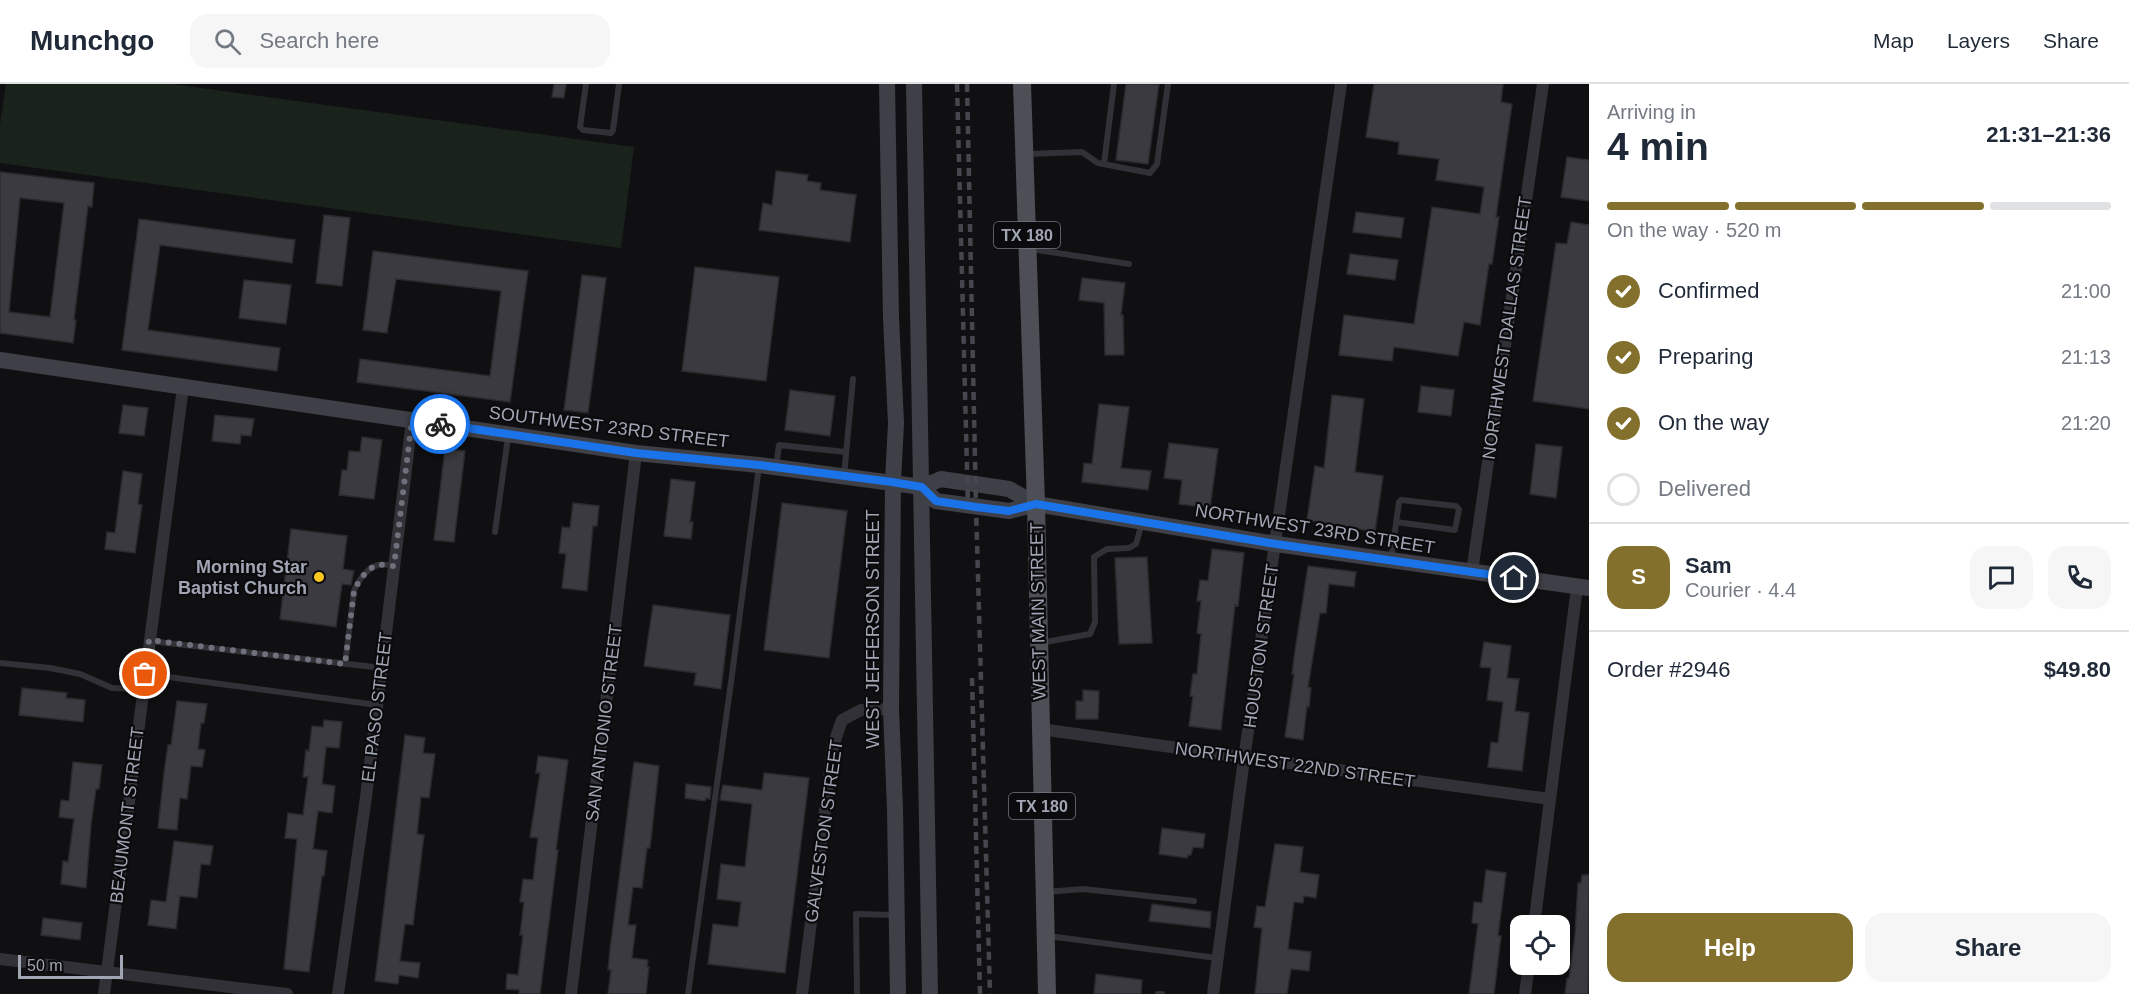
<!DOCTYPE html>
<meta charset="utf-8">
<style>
:root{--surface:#fff;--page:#f6f6f7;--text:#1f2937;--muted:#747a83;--line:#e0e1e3;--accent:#82702c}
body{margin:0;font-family:Arial,sans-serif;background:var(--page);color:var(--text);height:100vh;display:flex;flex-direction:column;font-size:22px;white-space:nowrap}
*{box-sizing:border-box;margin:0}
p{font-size:20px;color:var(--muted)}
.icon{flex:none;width:33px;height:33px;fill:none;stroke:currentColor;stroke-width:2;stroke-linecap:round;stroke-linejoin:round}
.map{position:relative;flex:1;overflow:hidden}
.sheet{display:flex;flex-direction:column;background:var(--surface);width:540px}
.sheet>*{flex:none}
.fabs{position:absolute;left:1510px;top:831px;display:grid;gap:12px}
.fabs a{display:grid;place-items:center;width:60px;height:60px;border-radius:12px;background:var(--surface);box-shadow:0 3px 9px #0003;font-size:30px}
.scale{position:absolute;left:18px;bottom:15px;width:105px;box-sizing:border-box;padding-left:6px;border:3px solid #a1a5b4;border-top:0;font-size:16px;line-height:21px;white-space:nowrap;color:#a1a5b4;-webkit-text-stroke:4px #0b0b0d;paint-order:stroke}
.pin{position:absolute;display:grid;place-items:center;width:51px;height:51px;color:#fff;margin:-26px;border:3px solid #fff;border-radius:50%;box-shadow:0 2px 6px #0007}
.courier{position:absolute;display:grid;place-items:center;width:60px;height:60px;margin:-30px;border:4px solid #1a73e8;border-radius:50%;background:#fff;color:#222;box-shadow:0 2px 8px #0007}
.head em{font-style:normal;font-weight:700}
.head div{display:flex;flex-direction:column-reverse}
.head{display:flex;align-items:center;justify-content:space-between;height:102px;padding:0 18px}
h1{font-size:39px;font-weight:700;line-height:45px}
.bar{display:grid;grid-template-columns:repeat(4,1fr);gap:9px 6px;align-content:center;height:72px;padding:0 18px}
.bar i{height:8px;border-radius:4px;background:var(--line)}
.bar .active{background:var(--accent)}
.bar p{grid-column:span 4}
.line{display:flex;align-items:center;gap:15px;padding:0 18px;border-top:2px solid var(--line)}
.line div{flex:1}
.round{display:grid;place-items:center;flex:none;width:63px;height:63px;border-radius:18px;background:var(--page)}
ol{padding:0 18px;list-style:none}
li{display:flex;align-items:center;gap:18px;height:66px}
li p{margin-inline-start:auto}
li .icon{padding:6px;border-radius:50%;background:var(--accent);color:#fff;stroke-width:4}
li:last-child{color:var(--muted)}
li i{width:33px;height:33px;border:3px solid var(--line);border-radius:50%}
.action{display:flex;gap:12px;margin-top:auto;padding:12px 18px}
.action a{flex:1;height:69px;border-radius:18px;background:var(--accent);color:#fff;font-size:24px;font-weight:700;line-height:69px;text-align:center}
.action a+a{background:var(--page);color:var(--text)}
header{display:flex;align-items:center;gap:36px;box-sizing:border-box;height:84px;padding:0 30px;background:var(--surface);border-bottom:2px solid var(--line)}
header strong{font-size:28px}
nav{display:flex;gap:33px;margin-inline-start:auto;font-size:21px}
.search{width:420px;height:54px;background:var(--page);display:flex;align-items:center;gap:15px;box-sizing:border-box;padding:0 21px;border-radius:18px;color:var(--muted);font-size:22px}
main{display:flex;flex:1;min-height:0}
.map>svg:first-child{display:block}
.grass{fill:#1a221c}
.building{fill:#3a3a40;stroke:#2b2a2e;stroke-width:1.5;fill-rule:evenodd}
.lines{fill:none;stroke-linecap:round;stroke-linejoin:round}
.lane{stroke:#313137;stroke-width:6}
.street{stroke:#313137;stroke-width:12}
.secondary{stroke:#3f4047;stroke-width:16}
.primary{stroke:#4d4e56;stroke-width:18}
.rail{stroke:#46474e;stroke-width:4.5;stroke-dasharray:8 6;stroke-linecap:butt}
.done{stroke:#6e717b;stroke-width:6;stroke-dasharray:0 10.8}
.route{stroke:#1a73e8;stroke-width:8}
.poi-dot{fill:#fcc71e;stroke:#0b0b0d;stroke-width:2}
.labels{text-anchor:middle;stroke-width:4.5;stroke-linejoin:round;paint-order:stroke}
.shield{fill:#0b0b0d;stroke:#747782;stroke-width:1.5}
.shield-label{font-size:16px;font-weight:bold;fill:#a1a5b4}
.street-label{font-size:18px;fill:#a1a5b4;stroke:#0b0b0d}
.poi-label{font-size:18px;font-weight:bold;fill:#a1a5b4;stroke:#0b0b0d;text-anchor:end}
</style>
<header>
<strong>Munchgo</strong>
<div class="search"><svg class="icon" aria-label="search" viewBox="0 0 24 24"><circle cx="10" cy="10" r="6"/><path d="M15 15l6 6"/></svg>Search here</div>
<nav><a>Map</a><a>Layers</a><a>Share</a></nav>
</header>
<main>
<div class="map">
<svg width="1589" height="910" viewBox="0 0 1589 910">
<rect width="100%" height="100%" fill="#101012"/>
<path class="grass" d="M6,0h166l462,63 -13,101 -621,-85v-38z"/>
<path class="building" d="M554,0h12l-2,14 -12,-1z
M1126,0h33l-11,80 -32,-4z
M1374,0h129l-2,18 11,2 -16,113h3l-7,47h-3l-9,61 -16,-3 -6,34 -64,-9 -2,14 -53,-6 5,-40 70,9 18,-117 48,7 4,-27 -48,-7 3,-21 -41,-5 1,-12 -33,-5z
M1567,73l22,3v41l-28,-4z
M776,87l32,4 -1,6 14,2 -1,7 36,5 -6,47 -91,-12 4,-27 9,2z
M0,88l94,11 -2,24 -4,-1 -14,114h2l-3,23 -73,-10zM20,114l44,5 -14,114 -41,-5z
M1356,128l48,6 -3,20 -48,-6z
M324,131l26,3 -8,68 -26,-3z
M139,135l156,21 -3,23 -132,-18 -12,85 132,18 -3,23 -155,-21z
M1571,138l18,3v184l-56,-8 23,-158 11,1z
M373,167l155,20 -18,131 -153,-20 3,-23 130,17 11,-85 -105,-12 -9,54 -24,-3z
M1350,170l48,6 -3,20 -48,-6z
M695,183l84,10 -13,104 -84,-10z
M582,191l24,3 -18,135 -24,-3z
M1082,194l43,5 -4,32h2l1,40h-19l-1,-52 -25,-3z
M244,196l47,5 -5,39 -47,-6z
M1421,302l33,4 -3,26 -33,-4z
M790,306l45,6 -5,40 -45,-6z
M1332,311l32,4 -9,73 28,4 -8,56 -68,-12 8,-54 9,2z
M1099,320l30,3 -8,61 30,3 -3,19 -66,-8 2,-19 8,1z
M123,321l25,3 -4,28 -25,-3z
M215,331l39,4 -3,17 -10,-1 -1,9 -28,-3z
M362,353l20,3 -8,59 -35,-4 3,-25h5l2,-19 11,1z
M1169,359l49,6 -8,59 -31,-4 3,-24 -18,-2z
M1536,360l26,3 -6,51 -26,-4z
M445,365l20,2 -11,91 -20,-2z
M123,387l19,3 -4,30 4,1 -7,48 -30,-4 2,-17 8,1z
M671,395l24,3 -5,40h3l-2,17 -27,-3z
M573,419l26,3 -2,20h-4l-6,65 -25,-3 4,-34 -7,-1 3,-26 8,1z
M782,419l65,8 -18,147 -65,-8z
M291,445l56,7 -4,33 11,2 -3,14 -9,-1 -6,43 -56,-8z
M1212,465l32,4 -6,53 -3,-1 -14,125 -32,-4 4,-30h-3l3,-22h4l4,-40 -4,-1 4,-32h-4l3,-21 8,1z
M1147,473l5,86 -33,1 -4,-86z
M1308,482l48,6 -2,15 -25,-3 -3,29h-6l-12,74 3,1 -2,19 -2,-1 -4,34 -18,-3 9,-63h-2l3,-23z
M653,521l77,10 -9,74 -27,-4 2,-12 -52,-7z
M1484,558l27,4 -4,32 12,1 -4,32 14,2 -7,58 -34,-4 3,-25 7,1 5,-41 -16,-2 4,-32 -11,-1z
M22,604l45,5 -1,5 19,2 -2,22 -64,-7z
M1083,606l16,1 -1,28h-22v-18h7z
M177,617l30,3 -3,19h-3l-3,26 7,1 -3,17 -11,-1 -4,33 -7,-1 -3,32 -19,-2 6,-55 4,-28h3z
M324,636l18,2 -3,26 -13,-1 -4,37 13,2 -3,27 -14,-2 -5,38 14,2 -3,25h-2l-13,96 -25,-3 13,-130 -12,-1 3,-25 15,2 5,-38h-5l3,-27 3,1 3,-25 11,1z
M405,651l20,3 -2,15 12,1 -6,44 -8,-1 -4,37 7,1 -11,90 -8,-1 -5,37 20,2 -2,15 -19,-3 -1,9 -23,-3z
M538,672l30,4 -12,90h2l-18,144h-21v-4l-13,-1 1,-15 11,1 5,-40h-3l4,-33h-4l3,-23 10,1 5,-42 -8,-1 10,-64h-4z
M73,678l29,3 -3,24h-3l-5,36 -5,63 -25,-4 2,-23 5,1 6,-43 -15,-2 2,-17 8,1z
M634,678l25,4 -9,82h-3l-5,40 -9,-1 -5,38h8l-4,33 16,2 -1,7h2l-3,27h-38l3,-24h-3l2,-20z
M764,689l45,5 -24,195 -77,-9 5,-40 25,3 3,-25 -24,-3 4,-35 24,3 7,-63 -32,-4 2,-12 1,-3 39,5z
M686,700l25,3 -1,12 -4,-1 -1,3 -20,-3z
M1162,744l43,6 -2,14 -10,-1 -2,8h-3l-1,3 -28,-4z
M174,757l39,5 -3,19 -9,-1 -4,34 -17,-2 -4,33 -28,-4 3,-25 15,2z
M1275,760l28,3 -3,25 19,3 -3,23 -12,-2 -1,7 -9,-1 -6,47 23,3 -2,19 -18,-2 -4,25h-32l7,-66 -8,-1 3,-21 8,1z
M1486,786l20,3 -8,63h3l-7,58h-25l9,-70 -6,-1 2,-21 8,1z
M1582,791h7l-1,119h-23l2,-16h2l6,-44 3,-51h3z
M1152,820l59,8 -1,16 -61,-7z
M43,834l39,5 -2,17 -39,-5z
M1096,890l46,6 -1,14h-47z"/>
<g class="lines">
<path class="lane" d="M586,0l-6,43 3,3 28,3 2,-3 6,-46
M1028,70l54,-2 16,11 52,10 7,-9 11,-80
M1104,80l10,-80
M1031,165l98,15
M776,383l3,-22 67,7
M844,392l9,-97
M495,448l13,-95
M1391,476l8,-58 2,-2 55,6 3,3 -4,21 -59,-8
M150,557l232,27
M1040,559l50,-9 5,-12 -1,-65 13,-8 22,-1 7,-4 6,-21
M0,579l50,5 30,6 32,14 31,1
M345,580l9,-73c3,-9 14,-24 24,-26 5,-1 11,0 16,1
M146,590l231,31
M1046,808l37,-3 111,12
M1048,852l169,22
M688,910l44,-319 27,-209
M857,910l-1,-80 40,1
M1158,910h4"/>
<path class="street" d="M1472,488l71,-488
M1040,645l510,70
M1534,842l43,-339
M0,875l287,35
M104,910l79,-607
M338,910l28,-197 46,-377
M571,910l65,-541
M802,910l31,-248 9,-26 19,-10 30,-1
M1213,910l31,-235 97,-675
M1525,910l4,-30"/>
<path class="secondary" d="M887,0l4,234 5,105 -3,59 -2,227 4,100 3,185
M914,0l16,910
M0,276l636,93 123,12 163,22 19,-8 68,10 27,15 240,40 313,44
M922,403l14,14 73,10 27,-7"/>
<path class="primary" d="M1022,0l14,420 11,490"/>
<path class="rail" d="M957,0l11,423
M967,0l9,423 14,487
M972,594l8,316"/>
</g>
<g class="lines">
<path class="done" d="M145,590l4,-34 196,24 9,-73c4,-9 14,-25 25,-26 4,-1 11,1 15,1l18,-146 28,4"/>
<path class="route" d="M440,340l196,29 123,12 133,17 30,5 14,14 40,6 33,4 27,-7 240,40 238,34"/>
</g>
<circle class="poi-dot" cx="319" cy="493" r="6"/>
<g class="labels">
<g class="shield">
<rect x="994" y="138" width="66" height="26" rx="4.5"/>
<rect x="1009" y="709" width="66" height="26" rx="4.5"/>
</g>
<g class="shield-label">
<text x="1027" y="157">TX 180</text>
<text x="1042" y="728">TX 180</text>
</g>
<g class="street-label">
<text transform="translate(1507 244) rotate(-82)" y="6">NORTHWEST DALLAS STREET</text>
<text transform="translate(609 343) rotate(7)" y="6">SOUTHWEST 23RD STREET</text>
<text transform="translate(1315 445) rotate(9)" y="6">NORTHWEST 23RD STREET</text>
<text transform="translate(1038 527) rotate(-91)" y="6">WEST MAIN STREET</text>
<text transform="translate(873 545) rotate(-90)" y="6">WEST JEFFERSON STREET</text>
<text transform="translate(1261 562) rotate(-82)" y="6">HOUSTON STREET</text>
<text transform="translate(377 623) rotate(-83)" y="6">EL PASO STREET</text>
<text transform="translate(604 639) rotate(-83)" y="6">SAN ANTONIO STREET</text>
<text transform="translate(1295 681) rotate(8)" y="6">NORTHWEST 22ND STREET</text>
<text transform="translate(127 731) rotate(-83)" y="6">BEAUMONT STREET</text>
<text transform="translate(824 747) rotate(-82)" y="6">GALVESTON STREET</text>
</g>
<g class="poi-label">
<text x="307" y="489">Morning Star<tspan x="307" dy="21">Baptist Church</tspan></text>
</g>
</g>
</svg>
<div class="fabs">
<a><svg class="icon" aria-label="locate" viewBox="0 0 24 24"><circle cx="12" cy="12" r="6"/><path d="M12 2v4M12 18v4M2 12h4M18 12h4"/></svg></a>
</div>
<div class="scale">50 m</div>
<div class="pin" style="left:145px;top:590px;background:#ea580c"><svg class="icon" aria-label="bag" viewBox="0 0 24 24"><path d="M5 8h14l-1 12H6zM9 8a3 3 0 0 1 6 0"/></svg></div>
<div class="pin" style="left:1514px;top:494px;background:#1f2937"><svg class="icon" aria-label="home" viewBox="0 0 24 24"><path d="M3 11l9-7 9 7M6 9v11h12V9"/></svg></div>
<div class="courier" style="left:440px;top:340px"><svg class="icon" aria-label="bike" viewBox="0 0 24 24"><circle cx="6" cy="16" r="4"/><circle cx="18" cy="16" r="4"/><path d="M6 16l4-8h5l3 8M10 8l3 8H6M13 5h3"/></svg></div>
</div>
<section class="sheet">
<div class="head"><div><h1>4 min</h1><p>Arriving in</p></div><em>21:31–21:36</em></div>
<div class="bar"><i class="active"></i><i class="active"></i><i class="active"></i><i></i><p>On the way · 520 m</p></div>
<ol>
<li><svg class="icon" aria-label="check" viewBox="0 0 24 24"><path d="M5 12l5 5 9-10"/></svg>Confirmed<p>21:00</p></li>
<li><svg class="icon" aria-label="check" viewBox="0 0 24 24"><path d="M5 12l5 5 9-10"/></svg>Preparing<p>21:13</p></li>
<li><svg class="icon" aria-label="check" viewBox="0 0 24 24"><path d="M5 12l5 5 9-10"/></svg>On the way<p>21:20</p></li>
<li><i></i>Delivered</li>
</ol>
<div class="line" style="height:108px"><b class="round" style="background:var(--accent);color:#fff">S</b><div><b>Sam</b><p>Courier · 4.4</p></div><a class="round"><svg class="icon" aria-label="chat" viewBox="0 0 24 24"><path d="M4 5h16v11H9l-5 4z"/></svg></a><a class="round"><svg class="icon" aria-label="phone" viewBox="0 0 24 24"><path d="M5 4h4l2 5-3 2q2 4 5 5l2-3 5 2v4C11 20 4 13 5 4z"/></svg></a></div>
<div class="line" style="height:78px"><div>Order #2946</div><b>$49.80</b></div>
<div class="action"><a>Help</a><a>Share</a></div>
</section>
</main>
